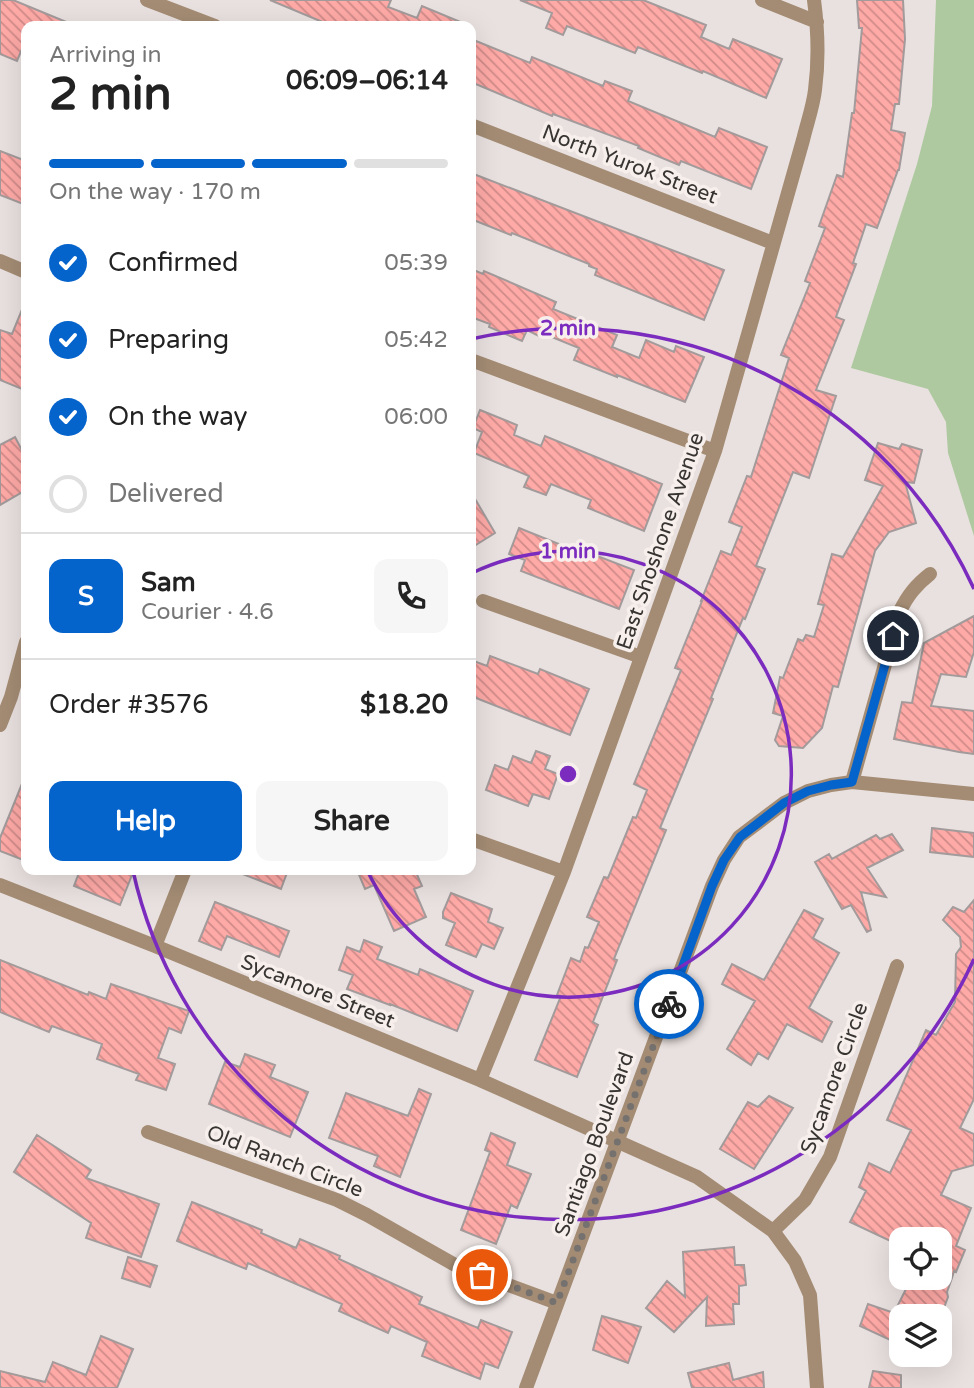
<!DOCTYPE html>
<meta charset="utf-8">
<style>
:root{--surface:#fff;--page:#f6f6f6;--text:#222;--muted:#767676;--line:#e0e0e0;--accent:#0563cc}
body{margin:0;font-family:"Varela Round",sans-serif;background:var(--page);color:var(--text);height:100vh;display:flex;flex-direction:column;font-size:26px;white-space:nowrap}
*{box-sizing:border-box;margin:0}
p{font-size:23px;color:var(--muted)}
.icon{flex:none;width:38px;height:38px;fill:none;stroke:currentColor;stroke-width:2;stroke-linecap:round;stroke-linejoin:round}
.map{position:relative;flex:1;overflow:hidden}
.drawer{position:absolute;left:21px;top:21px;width:455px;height:854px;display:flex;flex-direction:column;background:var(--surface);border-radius:14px;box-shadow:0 7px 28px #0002}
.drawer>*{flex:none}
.fabs{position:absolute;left:889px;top:1227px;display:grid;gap:14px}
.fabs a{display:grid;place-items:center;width:63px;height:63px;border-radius:14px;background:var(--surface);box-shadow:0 7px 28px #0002;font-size:35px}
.pin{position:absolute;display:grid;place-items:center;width:60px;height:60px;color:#fff;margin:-30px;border:4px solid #fff;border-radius:50%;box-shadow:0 2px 7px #0007}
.courier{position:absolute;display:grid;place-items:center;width:70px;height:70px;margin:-35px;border:5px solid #0563cc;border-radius:50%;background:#fff;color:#222;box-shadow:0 2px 9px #0007}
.overview em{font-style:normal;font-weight:700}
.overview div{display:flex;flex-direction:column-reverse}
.overview{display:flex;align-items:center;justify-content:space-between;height:119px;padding:0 28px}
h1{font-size:46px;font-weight:700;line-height:52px}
.bar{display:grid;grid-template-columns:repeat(4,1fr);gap:10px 7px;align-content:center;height:84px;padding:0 28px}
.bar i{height:9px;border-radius:5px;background:var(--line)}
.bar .active{background:var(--accent)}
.bar p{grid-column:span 4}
.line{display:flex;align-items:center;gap:18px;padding:0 28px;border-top:2px solid var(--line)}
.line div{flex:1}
.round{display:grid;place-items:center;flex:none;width:74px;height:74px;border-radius:14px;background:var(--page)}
ol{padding:0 28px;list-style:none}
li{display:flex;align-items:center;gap:21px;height:77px}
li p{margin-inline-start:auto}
li .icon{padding:7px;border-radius:50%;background:var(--accent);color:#fff;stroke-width:4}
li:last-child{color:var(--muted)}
li i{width:38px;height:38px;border:4px solid var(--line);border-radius:50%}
.cta{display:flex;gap:14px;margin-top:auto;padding:14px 28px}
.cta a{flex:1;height:80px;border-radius:14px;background:var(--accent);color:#fff;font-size:28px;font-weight:700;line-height:80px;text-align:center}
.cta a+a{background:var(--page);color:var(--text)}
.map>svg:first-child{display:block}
.green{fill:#aec9a0}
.building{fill:url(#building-back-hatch);stroke:#a39b9b;stroke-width:2}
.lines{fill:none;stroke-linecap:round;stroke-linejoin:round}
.minor{stroke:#a48c74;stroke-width:14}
.tertiary{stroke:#a48c74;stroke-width:14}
.done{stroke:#75716f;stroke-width:7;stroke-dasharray:0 12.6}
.route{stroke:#0563cc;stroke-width:9}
.ring{fill:none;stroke:#7b2cbf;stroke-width:3.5}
.labels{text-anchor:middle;stroke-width:7;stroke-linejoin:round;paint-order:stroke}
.street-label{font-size:21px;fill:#373432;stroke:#f7efec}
.centre{fill:#7b2cbf;stroke:#f7efec;stroke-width:3.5}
.ring-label{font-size:21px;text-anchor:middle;font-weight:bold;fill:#7b2cbf;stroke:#f7efec;stroke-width:7;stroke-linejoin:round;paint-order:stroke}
</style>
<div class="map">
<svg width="974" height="1388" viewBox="0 0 974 1388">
<defs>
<pattern id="building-back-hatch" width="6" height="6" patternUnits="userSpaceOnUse" patternTransform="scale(1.75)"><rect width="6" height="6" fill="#ffaaa7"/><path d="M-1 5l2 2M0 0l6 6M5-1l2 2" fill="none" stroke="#cf8b89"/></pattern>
</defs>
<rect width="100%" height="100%" fill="#e9e1df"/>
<path class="green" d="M936,0h38v536l-26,-83 -2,-31 -18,-33 -77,-21 66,-204 15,-58z"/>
<path class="building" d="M0,0h13l63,26h-50v24l-4,-1 -5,12 -17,-7z
M270,0h121l-3,7 29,11 5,-12 48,20h-147l2,-3z
M520,0h123l63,25 -5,12 28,12 4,-10 49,20 -16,39 -63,-27 -1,2 -64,-26 -3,6 -68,-27 -4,9 -17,-7 6,-15z
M857,0h46l2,39 -6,65h-4l-4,26 14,3 -6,37h-1l-21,58 -11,-4 -13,39 3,1 -20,53 8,3 -28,70 20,6 -27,82 -16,-6 -37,94 9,3 -20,50 -2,-1 -32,80 2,1 -53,129 6,2 -52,129 3,1 -24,62 5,3 -21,52 -42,-17 26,-64 -4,-1 14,-37 9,4 5,-15 3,1 11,-26 -12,-5 17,-40 4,1 25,-61 3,1 11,-28 -13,-6 47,-114 -6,-2 27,-67h-1l20,-50 10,4 11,-28 -13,-5 18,-46 4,1 38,-119 -8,-3 29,-72 -5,-2 20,-53 -6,-2 18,-51 6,2 9,-64h2l8,-85h-3z
M476,41l54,22 2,-6 71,29 2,-5 27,10 -4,10 87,36 4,-9 48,19 -16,42 -70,-28 -2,4 -41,-17 1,-2 -86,-32 -1,2 -81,-34v-29z
M0,151l26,10v44l-26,-10z
M471,173l253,97 -20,50 -109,-45 2,-6 -8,-3v-2l-77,-31 -1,2 -40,-16z
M471,269l12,5 1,-3 72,31 -3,7 64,26 -5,12 27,11 7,-18 28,12 2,-6 28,11 -19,45 -68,-27v2l-43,-17 5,-12 -37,-15 -1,4 -14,-7 -5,11 -33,-14 1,-3 -19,-7z
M26,300v77l-4,12 -22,-9v-50l12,4z
M480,410l37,15 -3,10 27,11 4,-10 117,48 -18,47 -56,-23 3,-8 -40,-16 -5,11 -22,-8 5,-11 -55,-23 8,-21 -9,-4z
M15,437l11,21v32l-26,15v-60z
M878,443l21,6 3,-5 20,6 -8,33 -9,-1 11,41 -27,9 -14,19 -37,136 -5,-1 -11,42 -19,20 -24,-2 -4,-6 8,-24 -10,-3 7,-36 3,1 15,-39 5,2 3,-6 8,2 10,-32 -6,-1 14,-50 11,3 40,-71 -18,-6z
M471,492l24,41 -24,15z
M519,528l67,27 1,-3 47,18 -15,39 -98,-38 4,-11 -16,-6z
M974,616v36l-8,25 -25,-3 -10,32 43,5v43l-15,-2 -65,-13 8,-37 10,1 12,-60z
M490,656l48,18 2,-5 49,20 -19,46 -99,-39v-36l16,6z
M536,751l14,5 -5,13 13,5 -9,25 -16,-5 -5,12 -42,-16 9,-25 13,5 5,-14 18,7z
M26,774v87l-26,-10v-13z
M932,828l42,5v24l-44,-5z
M892,834l11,16 -36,18 19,29 -25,-5 10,38 -4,2 -16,-27 -9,4 -27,-47 14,-8 3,5 44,-24 4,4z
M80,870h54l-14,35 -46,-19z
M235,870h53l-7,19 -46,-18z
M357,870h58l7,16 -8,3 12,28 -32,14 -20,-46 -9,4z
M451,893l41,16 -4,13 15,6 -9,21 -12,-5 -6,13 -30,-12 9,-22 -12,-5v-6z
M974,900v199l-14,29 14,6v31l-22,6 -11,24 30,13 -15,38 9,4 -9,22 -2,-1 -2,7 -5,14 1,5 -7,19h-40v29l-41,-19 8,-22 26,9 16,-32 6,-1 1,-2h23v-39h-39v7l-51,-24 16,-31 -7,-4 10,-24 21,10 21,-43 -24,-10 39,-90 10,5 19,-33 1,-48 5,-7 -1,-10 -17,-17 10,-13 11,5z
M215,902l74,29 -10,26 -52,-21 -6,14 -22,-9z
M804,910l19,9 -10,19 26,15 -30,55 23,14 -10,20 -35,-18 -19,35 -10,-6 -7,12 -24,-16 28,-48 -33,-17 10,-20 32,16z
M364,940l18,7 -5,12 41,16 2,-6 53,22 -16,40 -67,-27v1l-43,-16 6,-14 -14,-5 8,-23 13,5z
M0,960l88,35 1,-3 17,7 5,-15 78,27 -8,22 -12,-5 -11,30 17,6 -9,26 -30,-10 3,-6 -42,-15 5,-15 -50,-18 -3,6 -49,-20z
M245,1054l30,11 -5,12 38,15 -18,45 -81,-33 16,-42 15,5z
M419,1089l12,5 -31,83 -26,-11 4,-10 -49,-18 17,-45 62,23z
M769,1096l24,12 -39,61 -34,-20 28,-47 10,5z
M491,1133l24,10 -8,22 24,9 -14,34 -6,-3 -15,39 -35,-14 29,-78 -5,-2z
M37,1135l54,35 -5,8 73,26 -18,53 -55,-19 5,-15 -77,-51z
M192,1202l70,28 -1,3 35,15 4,-9 40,17 -1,3 83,38 -3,7 59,24 3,-8 31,12 -14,36 -13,-5 -5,16 -58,-23 5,-14 -36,-16 -3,7 -49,-22 3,-7 -94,-41 -2,6 -69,-28z
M734,1247l1,18h9l2,20 -7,1v18h-6l1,20 -28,2 1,-29 -33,35 -28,-24 21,-27 18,16 -2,-45z
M128,1257l29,9 -7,21 -28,-9z
M602,1316l39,11 -13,36 -35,-13z
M101,1336l32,13 -16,39h-117v-17l45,11 8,-20 33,13z
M729,1363l4,17 30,-8 1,16h-72l-4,-15z
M873,1371l28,4v13h-32z"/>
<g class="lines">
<path class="minor" d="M147,0l68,26
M762,0l55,22
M471,125l302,118
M0,261l26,11
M471,360l244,91
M483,601l158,56
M0,725l11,-28 15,-55
M852,782l48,-171c8,-16 16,-26 30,-37
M471,839l93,33
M0,885l155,61 325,134 217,97 76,54 22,30 15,34 7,93
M155,946l30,-76
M480,1080l84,-208 151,-421 88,-311c4,-17 10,-33 12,-50 4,-30 3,-60 -1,-90
M148,1132l189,68 30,15 90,51 100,37
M773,1231l32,-31 25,-43 67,-191"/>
<path class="tertiary" d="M526,1388l186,-502 12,-26 15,-23 45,-34 24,-12 23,-6 21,-3 122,12"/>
</g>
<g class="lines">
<path class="done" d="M482,1275l75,28 112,-299"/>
<path class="route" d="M669,1004l43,-118 12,-26 16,-23 44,-34 24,-12 23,-6 21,-3 41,-146"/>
</g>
<g class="ring">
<path d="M472 573A223 223 0 1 1 367 870"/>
<path d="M974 959A446 446 0 0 1 133 871M471 339A446 446 0 0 1 974 589"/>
</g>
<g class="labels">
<g class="street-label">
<text transform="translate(630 164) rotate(21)" y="7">North Yurok Street</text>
<text transform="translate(660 541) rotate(-71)" y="7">East Shoshone Avenue</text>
<text transform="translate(318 991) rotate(22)" y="7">Sycamore Street</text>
<text transform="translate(834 1078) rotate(-70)" y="7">Sycamore Circle</text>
<text transform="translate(594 1144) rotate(-70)" y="7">Santiago Boulevard</text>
<text transform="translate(285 1161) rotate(21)" y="7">Old Ranch Circle</text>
</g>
</g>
<circle cx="568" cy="774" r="10" class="centre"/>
<g class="ring-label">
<text x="568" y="335">2 min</text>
<text x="568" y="558">1 min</text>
</g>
</svg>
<div class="fabs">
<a><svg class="icon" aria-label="locate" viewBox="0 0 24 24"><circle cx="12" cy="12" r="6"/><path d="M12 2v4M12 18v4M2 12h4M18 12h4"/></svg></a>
<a><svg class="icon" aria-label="layers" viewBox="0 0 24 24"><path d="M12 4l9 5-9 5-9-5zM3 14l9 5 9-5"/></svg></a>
</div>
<div class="pin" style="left:482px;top:1275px;background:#ea580c"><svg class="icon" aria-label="bag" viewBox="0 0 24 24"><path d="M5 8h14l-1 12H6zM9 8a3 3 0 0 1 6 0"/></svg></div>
<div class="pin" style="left:893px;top:636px;background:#1f2937"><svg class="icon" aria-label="home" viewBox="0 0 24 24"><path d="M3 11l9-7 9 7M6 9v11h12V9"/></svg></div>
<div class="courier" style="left:669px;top:1004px"><svg class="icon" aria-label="bike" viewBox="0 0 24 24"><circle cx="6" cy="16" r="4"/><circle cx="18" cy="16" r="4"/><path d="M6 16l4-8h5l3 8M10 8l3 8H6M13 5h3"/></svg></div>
<section class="drawer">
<div class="overview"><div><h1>2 min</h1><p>Arriving in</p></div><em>06:09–06:14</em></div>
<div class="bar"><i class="active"></i><i class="active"></i><i class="active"></i><i></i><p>On the way · 170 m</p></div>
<ol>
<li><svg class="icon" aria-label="check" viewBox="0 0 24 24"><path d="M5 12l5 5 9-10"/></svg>Confirmed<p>05:39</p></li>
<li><svg class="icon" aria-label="check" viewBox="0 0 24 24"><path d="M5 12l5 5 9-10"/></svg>Preparing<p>05:42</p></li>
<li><svg class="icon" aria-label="check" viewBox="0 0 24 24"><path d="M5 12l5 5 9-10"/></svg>On the way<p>06:00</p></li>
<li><i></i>Delivered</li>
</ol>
<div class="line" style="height:126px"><b class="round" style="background:var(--accent);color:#fff">S</b><div><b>Sam</b><p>Courier · 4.6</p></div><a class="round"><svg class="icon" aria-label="phone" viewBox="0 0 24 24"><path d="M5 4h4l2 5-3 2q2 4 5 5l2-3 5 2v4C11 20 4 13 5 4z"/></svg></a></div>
<div class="line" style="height:91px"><div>Order #3576</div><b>$18.20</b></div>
<div class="cta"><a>Help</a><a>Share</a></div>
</section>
</div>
